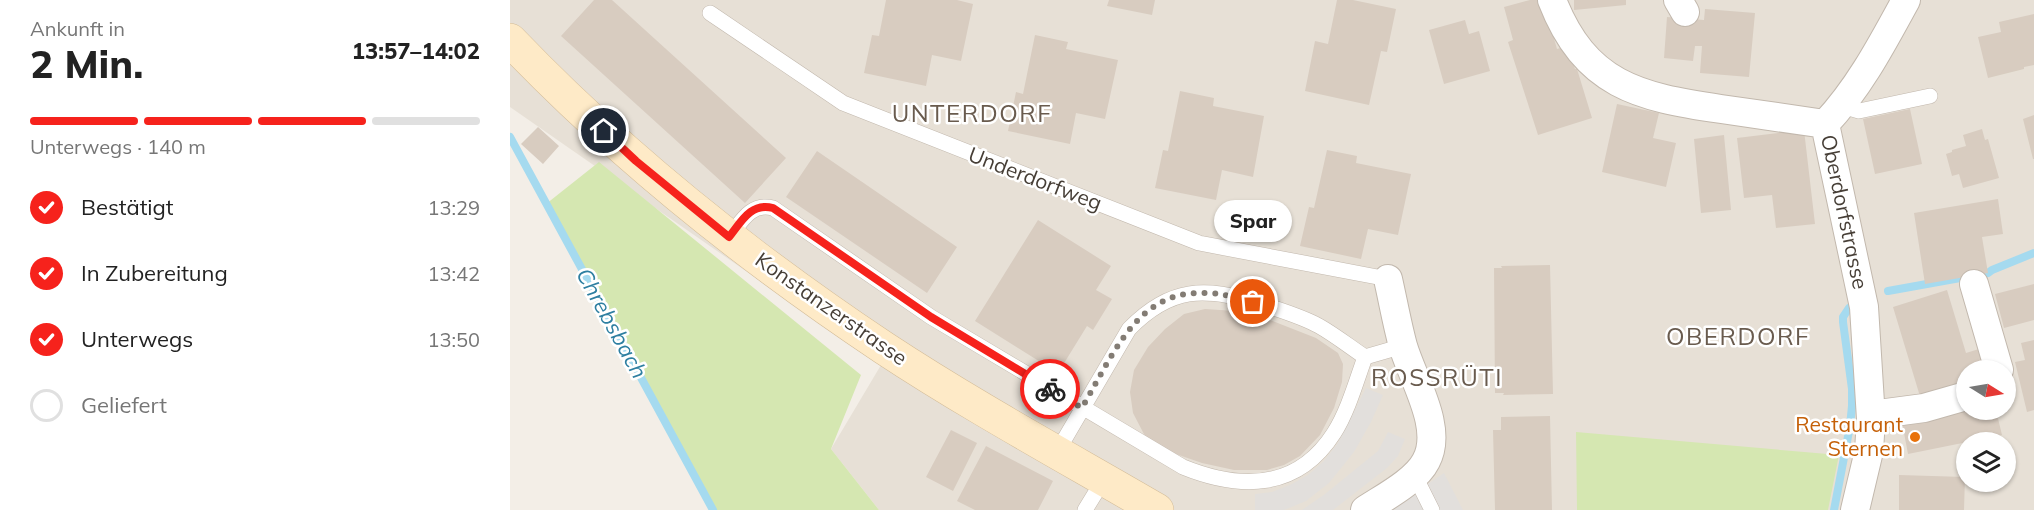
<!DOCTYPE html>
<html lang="de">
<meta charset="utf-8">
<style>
:root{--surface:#fff;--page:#f2f2f2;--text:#222;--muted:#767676;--line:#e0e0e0;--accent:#f6221c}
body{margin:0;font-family:Mulish,sans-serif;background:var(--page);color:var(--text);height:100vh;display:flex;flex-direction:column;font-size:22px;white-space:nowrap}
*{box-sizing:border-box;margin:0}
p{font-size:20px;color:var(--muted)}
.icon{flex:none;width:33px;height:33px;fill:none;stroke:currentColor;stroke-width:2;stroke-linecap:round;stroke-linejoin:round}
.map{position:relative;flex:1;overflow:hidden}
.sheet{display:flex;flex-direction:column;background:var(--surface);width:510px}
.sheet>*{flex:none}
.needle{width:39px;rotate:101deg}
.fabs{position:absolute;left:1446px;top:360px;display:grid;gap:12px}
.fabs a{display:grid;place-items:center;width:60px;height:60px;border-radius:50%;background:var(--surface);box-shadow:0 2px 4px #0004;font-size:30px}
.pin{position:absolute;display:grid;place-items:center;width:51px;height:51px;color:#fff;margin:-26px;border:3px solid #fff;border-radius:50%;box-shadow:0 2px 6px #0007}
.courier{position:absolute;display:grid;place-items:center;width:60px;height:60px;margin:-30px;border:4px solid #f6221c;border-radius:50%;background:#fff;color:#222;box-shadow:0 2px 8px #0007}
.bubble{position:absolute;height:42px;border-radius:21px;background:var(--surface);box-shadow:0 2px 4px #0004;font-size:20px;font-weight:800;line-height:42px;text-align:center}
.headline em{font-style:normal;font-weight:800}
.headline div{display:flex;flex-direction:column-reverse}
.headline{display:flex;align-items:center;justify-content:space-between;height:102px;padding:0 30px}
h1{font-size:39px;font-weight:800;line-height:45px}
.bar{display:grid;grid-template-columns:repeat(4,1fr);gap:9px 6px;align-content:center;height:72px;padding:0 30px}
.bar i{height:8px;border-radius:4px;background:var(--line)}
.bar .on{background:var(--accent)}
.bar p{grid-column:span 4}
ol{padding:0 30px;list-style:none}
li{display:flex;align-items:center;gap:18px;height:66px}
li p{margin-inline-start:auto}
li .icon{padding:6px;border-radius:50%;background:var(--accent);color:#fff;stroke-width:4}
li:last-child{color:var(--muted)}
li i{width:33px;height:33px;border:3px solid var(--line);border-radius:50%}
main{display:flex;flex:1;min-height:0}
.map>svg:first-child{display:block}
.residential{fill:#e7e0d6;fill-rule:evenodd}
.green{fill:#d5e7b1}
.parking{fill:#e2dfdc}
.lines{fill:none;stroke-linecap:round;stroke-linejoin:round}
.stream{stroke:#a5daef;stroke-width:8}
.building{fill:#d8ccc0}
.lane-casing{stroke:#c2b8ad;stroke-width:16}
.street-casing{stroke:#c2b8ad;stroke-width:30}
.secondary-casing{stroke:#d3bc98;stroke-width:34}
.lane{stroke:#fff;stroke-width:15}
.street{stroke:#fff;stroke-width:28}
.secondary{stroke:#feeac7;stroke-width:33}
.done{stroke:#837c74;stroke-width:6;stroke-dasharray:0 10.8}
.route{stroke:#f6221c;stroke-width:8}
.food-dot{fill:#e8710a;stroke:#fff;stroke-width:2}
.labels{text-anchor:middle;stroke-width:5;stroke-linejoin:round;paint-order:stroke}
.street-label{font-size:21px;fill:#463e36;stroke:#fff}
.food-label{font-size:21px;fill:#c56008;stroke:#fff;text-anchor:end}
.water-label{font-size:22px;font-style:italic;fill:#2e7fa1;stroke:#fff}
.quarter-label{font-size:24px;letter-spacing:1.5px;fill:#695b4e;stroke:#fff}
</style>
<main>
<section class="sheet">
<div class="headline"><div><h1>2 Min.</h1><p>Ankunft in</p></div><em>13:57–14:02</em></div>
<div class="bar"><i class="on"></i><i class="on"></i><i class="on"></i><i></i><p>Unterwegs · 140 m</p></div>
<ol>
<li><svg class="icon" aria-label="check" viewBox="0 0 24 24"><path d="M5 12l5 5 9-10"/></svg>Bestätigt<p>13:29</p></li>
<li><svg class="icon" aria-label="check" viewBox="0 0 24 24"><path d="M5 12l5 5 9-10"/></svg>In Zubereitung<p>13:42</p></li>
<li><svg class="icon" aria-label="check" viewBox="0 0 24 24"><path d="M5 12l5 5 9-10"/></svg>Unterwegs<p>13:50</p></li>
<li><i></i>Geliefert</li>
</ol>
</section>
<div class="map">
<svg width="1524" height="510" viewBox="0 0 1524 510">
<rect width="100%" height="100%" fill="#f3eee7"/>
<path class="residential" d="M0,0h1524v510h-1155l-48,-61 50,-84 -371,-258zM1456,370h40v40h-40zM1456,442h40v40h-40z"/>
<path class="green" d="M89,162l262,213 -30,74 48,61h-166l-167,-306z
M1066,432l263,23 -11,55h-251z"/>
<path class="parking" d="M856,388l17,7 -12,27 -17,30 -25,31 -23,18 -22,9h-29v-16l17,-2 18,-7 18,-10 15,-13 15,-19z
M878,432l17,7 -7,17 -11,12 -54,42h-31l23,-16 53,-43z
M934,473l19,37h-73z"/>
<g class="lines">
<path class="stream" d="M0,137l203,373
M1378,291l100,-18 4,-3 42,-17
M1324,510l16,-84 2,-20v-17l-9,-67v-5l6,-9"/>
</g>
<path class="building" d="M84,0h18l174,158 -41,45 -184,-167z
M376,0h71l16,4 -12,57 -29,-6 -6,31 -62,-13 8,-38 7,1z
M599,0h46l-3,15 -45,-9z
M827,0h16l43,9 -9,43 -6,-1 -12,54 -64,-14 10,-50 13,3z
M1020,0h13l14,49 10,-3 8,23h2l15,49 -54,17 -30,-93 5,-2 -9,-33z
M1064,0h52v5l-52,5z
M1195,9l50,4 -6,64 -49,-4 2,-27h-7l-2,15 -29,-3 3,-41 37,3z
M1524,14v51l-10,2v2l-36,9 -10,-41 23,-5 -2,-10z
M955,20l4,14 10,-3 11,40 -46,13 -15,-54z
M525,35l33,7 -2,7 52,11 -13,59 -29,-6 -6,31 -62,-13 8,-39 7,2z
M670,91l34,7 -1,8 51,10 -11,61 -31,-7 -6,30 -61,-12 8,-38 5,1z
M1107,104l42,9 -6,25 23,5 -10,44 -64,-15z
M1400,109l12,55 -47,10 -12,-55z
M1524,115v44h-1l-10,-40z
M28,127l21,19 -16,18 -22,-20z
M1472,129l3,11 3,-1 11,39 -36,10 -4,-14 -7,2 -6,-22 6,-2v-2l14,-4 -3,-11z
M1294,130l11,94 -39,4 -4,-33 -28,3 -7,-60z
M1214,135l7,75 -30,3 -7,-74z
M817,150l30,6 -1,7 55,11 -13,61 -30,-6 -7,30 -61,-13 9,-39 5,1z
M307,151l140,96 -30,46 -141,-96z
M1488,199l5,35 -21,3 6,36 -63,11 -11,-71z
M528,220l73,46 -15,24 16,9 -19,31 -6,-4 -29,47 -83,-52z
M1040,265l3,129 -50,1 1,-2h-9l-1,-125h8l-1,-2z
M1524,284v36l-30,8 -9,-34z
M1437,290l19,63 13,-4 7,21h-20v18l-44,15 -29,-96z
M695,309l30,2 27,6 54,21 22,15 5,11 -1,18 -8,26 -14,27 -20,21 -16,9 -17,5h-33l-32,-7 -29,-10 -27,-15 -13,-25 -3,-21 4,-22 14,-23 17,-18 19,-15z
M1524,340v70l-7,2 -12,-50 10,-2 -4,-17z
M1456,410h30l6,25 -94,19 -7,-37z
M1040,416l2,94h-57l-2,-80h8v-13z
M441,430l26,13 -24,48 -27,-14z
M476,446l67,35 -15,29h-63l-18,-9z
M1389,475l66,2 -1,33h-65z"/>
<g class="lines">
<g class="lane-casing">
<path id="lane" d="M200,13l133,90 356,140 189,36
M1332,106l17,5 71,-15
M219,237c12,-15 22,-35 44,-29l158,109 252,150c57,23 114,24 151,-34 14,-22 22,-51 31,-76
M547,452l72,-123c42,-43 76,-42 130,-26 20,7 42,13 60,23 16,9 31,21 46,31l38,-11
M905,476l17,34
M575,510l19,-31"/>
</g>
<g class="street-casing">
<path id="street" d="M1042,0c33,85 86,97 169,109 34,5 69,10 104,15l39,183 7,112 -2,32 -14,59
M1168,0l7,12
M1315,124c34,-36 57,-80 81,-124
M1464,284l25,86
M1361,415l53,-7 42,-12
M855,510c18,-12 51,-29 61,-49 18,-33 -13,-81 -23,-115 -6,-22 -10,-45 -15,-67"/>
</g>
<g class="secondary-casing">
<path id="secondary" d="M0,40c112,117 239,218 374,308 88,58 182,109 273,162"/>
</g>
<use href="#lane" class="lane"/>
<use href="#street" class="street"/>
<use href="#secondary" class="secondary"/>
</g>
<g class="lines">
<path class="done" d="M540,389l32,19c44,-78 67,-139 171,-106"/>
<path class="route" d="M94,131l32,30 93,76c12,-15 22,-35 44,-29l158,109 119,72"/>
</g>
<circle class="food-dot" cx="1405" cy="437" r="6"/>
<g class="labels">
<g class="street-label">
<text transform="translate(525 179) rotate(21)" y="7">Underdorfweg</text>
<text transform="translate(1334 212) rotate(78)" y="7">Oberdorfstrasse</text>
<text transform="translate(321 309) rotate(35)" y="7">Konstanzerstrasse</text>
</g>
<g class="food-label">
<text x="1393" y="432">Restaurant<tspan x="1393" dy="24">Sternen</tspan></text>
</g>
<g class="water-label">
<text transform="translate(102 323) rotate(61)" y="8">Chrebsbach</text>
</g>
<g class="quarter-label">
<text x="462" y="122">UNTERDORF</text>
<text x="1228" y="345">OBERDORF</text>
<text x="927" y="386">ROSSRÜTI</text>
</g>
</g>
</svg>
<div class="fabs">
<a><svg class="needle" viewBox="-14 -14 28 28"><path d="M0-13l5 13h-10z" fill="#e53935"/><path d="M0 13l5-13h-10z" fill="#767676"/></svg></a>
<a><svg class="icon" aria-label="layers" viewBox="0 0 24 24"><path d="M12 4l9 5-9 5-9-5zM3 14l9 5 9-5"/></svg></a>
</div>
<div class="pin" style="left:743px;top:302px;background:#ea580c"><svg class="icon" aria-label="bag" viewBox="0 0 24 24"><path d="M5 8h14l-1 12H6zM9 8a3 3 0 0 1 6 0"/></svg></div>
<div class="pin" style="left:94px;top:131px;background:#1f2937"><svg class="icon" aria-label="home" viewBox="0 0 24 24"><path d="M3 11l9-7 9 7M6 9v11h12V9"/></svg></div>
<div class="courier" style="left:540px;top:389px"><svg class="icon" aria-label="bike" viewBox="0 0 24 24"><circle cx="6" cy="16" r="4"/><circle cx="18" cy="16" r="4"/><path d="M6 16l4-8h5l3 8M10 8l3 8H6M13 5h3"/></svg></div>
<div class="bubble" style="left:704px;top:200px;width:78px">Spar</div>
</div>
</main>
